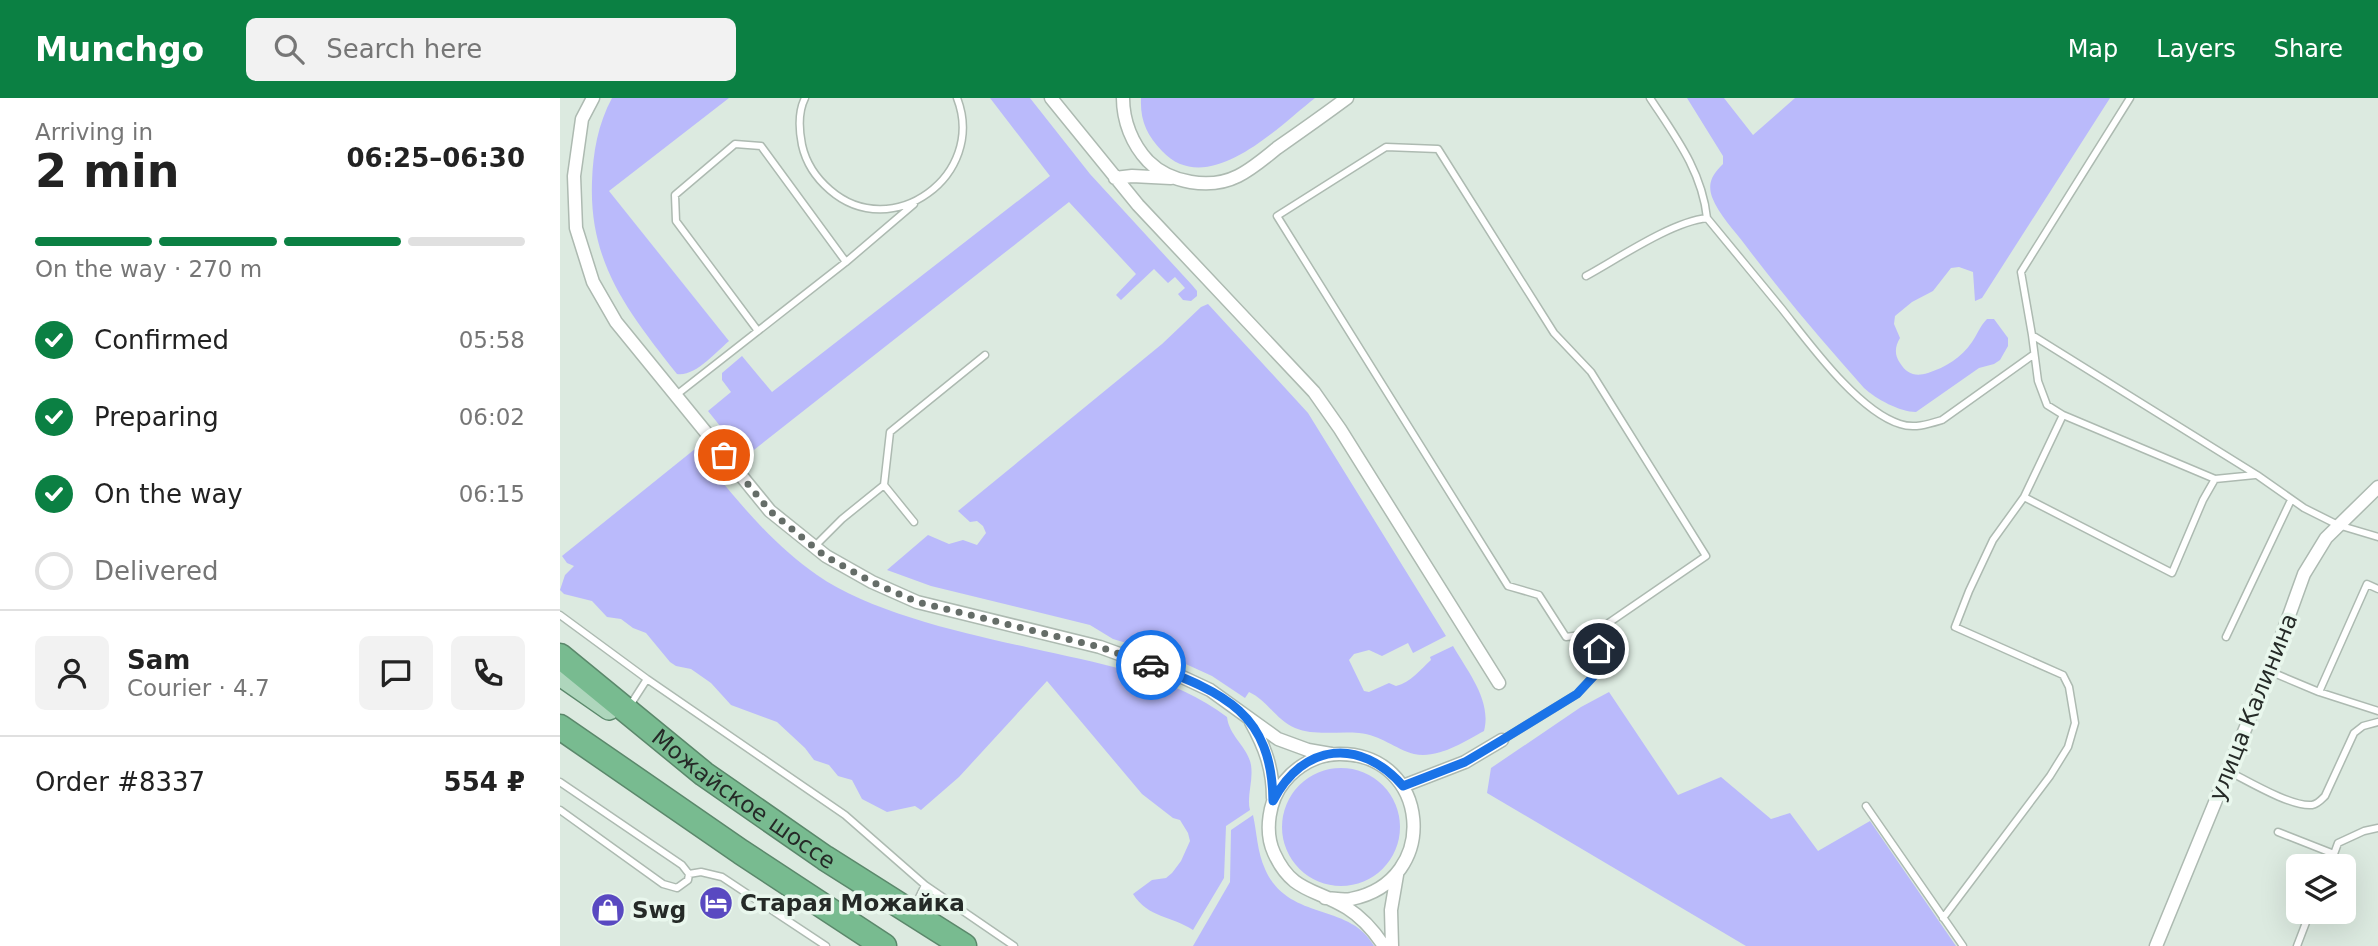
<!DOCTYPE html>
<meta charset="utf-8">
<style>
:root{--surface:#fff;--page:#f2f2f2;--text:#222;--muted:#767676;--line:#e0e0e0;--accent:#0b8043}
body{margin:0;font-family:"DejaVu Sans",sans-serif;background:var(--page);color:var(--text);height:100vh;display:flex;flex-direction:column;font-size:26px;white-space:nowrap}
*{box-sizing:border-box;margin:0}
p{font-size:23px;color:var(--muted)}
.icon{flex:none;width:38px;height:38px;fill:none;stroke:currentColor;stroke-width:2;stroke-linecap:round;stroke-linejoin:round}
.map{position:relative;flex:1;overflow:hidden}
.side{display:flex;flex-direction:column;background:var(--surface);width:560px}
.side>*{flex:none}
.tools{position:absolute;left:1726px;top:756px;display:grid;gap:14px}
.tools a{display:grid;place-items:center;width:70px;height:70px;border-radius:10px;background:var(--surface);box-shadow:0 7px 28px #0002;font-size:35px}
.pin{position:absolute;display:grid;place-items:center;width:60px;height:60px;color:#fff;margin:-30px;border:4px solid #fff;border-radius:50%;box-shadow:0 2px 7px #0007}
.courier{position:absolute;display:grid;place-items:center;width:70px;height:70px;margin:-35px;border:5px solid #1a73e8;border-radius:50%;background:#fff;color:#222;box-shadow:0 2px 9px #0007}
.head em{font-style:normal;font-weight:600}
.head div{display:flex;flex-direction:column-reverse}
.head{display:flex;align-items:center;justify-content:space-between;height:119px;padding:0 35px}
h1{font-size:46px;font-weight:600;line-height:52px}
.bar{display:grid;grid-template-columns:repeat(4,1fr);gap:10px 7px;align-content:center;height:84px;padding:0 35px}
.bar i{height:9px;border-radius:5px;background:var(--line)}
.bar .active{background:var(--accent)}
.bar p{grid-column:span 4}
.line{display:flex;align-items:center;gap:18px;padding:0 35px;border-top:2px solid var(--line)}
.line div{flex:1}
.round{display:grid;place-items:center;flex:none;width:74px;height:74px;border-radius:10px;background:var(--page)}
ol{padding:0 35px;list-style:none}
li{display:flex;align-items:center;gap:21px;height:77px}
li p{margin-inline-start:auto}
li .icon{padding:7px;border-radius:50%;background:var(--accent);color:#fff;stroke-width:4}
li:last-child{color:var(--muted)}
li i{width:38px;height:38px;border:4px solid var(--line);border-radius:50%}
header{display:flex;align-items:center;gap:42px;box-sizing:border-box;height:98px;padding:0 35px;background:var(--accent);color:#fff}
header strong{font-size:33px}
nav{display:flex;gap:38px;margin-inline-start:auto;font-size:24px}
.search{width:490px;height:63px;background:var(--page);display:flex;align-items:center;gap:18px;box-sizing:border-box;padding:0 24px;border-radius:10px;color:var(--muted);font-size:26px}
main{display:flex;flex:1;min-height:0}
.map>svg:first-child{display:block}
.green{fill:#babafb}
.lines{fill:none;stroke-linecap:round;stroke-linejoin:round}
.lane-casing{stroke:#adbab1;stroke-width:9}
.street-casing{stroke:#adbab1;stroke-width:15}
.primary-casing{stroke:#5b886b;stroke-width:24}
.highway-casing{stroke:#5b886b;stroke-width:27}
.lane{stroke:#fff;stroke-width:6}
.street{stroke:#fff;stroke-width:12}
.primary{stroke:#aed6bc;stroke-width:21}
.highway{stroke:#78bb90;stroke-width:24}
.done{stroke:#656d68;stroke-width:7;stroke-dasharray:0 12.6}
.route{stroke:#1a73e8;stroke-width:9}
.labels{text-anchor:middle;stroke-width:7;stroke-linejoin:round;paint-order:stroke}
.street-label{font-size:23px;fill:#252a27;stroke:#e9f7ed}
.poi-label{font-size:23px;font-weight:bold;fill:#252a27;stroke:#e9f7ed;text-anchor:start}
</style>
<header>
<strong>Munchgo</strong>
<div class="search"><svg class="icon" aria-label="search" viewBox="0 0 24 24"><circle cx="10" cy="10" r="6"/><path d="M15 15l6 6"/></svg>Search here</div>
<nav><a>Map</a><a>Layers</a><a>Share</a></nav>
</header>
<main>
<section class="side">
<div class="head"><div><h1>2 min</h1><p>Arriving in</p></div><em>06:25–06:30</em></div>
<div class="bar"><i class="active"></i><i class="active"></i><i class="active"></i><i></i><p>On the way · 270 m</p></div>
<ol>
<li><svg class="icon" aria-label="check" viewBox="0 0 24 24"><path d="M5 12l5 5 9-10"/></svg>Confirmed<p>05:58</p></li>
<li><svg class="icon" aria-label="check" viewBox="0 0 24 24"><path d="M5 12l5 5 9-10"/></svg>Preparing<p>06:02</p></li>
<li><svg class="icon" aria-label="check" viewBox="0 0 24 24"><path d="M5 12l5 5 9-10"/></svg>On the way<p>06:15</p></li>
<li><i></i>Delivered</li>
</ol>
<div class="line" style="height:126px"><a class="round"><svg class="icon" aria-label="person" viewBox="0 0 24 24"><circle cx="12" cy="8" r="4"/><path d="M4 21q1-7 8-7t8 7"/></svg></a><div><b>Sam</b><p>Courier · 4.7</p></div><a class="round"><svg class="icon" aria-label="chat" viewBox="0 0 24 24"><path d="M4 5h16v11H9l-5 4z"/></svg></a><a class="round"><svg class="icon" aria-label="phone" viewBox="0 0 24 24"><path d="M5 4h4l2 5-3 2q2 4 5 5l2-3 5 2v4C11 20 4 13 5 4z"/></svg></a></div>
<div class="line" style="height:91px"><div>Order #8337</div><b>554 ₽</b></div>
</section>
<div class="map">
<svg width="1818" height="848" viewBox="0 0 1818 848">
<rect width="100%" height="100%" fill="#dceae0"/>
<path class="green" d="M52,0h117l-120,93 120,150c-13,11 -34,36 -52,33 -48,-61 -88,-110 -85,-192 1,-30 6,-58 20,-84z
M430,0h40l60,76 102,111 5,6v5l-6,5 -8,-1 -5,-6 7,-6 -10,-11 -7,6 -14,-14 -33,31 -5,-5 20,-21 -67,-72 -324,255 -37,-46 23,-19 -9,-12v-7l20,-17 30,36 278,-216z
M581,0h174c-37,29 -107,102 -153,53 -15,-16 -22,-30 -21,-53z
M1127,0h37l29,37 42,-37h315l-128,200 -7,3 -2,-29 -14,-5 -8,1 -18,23 -21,11 -17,14 -1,8 6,14c-5,8 -6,17 0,25 7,11 15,14 28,10 18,-6 33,-15 44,-31 5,-7 8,-16 15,-23h7l14,19v8l-8,14 -6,4 -15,4 -63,44c-16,0 -40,-13 -52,-24 -41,-46 -81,-93 -118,-142 -11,-15 -27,-31 -34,-49 -5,-15 1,-23 11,-33v-8z
M648,206l100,109 138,223 -33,17 -5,-10 -26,13 -13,-6 -15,4 -5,6 15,31 5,1 20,-9 7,3c15,-4 24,-16 35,-26l-1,-3 23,-11c15,26 39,55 31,85 -20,11 -46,28 -70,23 -19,-5 -33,-19 -55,-21 -21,-2 -45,3 -64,-5 -18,-7 -28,-28 -46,-36l-4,6 -33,-22 -46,-21 -53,-16 -23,-14 -159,-39 -44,-16 41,-35 21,9 14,-4 14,5 9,-12 -3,-7 -6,-5 -7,1 -12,-11 204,-167 39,-37z
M135,351c38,46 73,92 122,126 57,40 159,61 227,76 63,14 130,26 183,66 2,18 18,28 23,44 5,16 -4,35 0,49l-24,16 -2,52 -31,52c-21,-14 -45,-12 -60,-36l19,-14 14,-2 6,-5 9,-12 9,-20 -2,-8 -8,-13 -7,-2 -31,-24 -95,-113 -88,96 -38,33 -6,-4 -28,6 -25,-13 -10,-19 -14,-4 -9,-11 -15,-5 -9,-12 -28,-26 -46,-17 -20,-22 -20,-14 -15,-3 -6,-4 -24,-29 -13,-5 -12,-9 -14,-2 -15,-16 -28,-7 -4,-4 5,-15 9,-9 -7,-3 -5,-7z
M1049,594l69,103 43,-18 50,42 19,-6 28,38 52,-30 86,125h-210l-259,-153 4,-25 90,-61z
M722 729a59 59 0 1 1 118 0a59 59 0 1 1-118 0Z
M693,717c4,18 4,36 12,54 23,53 85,33 109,77h-181l37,-64 1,-52z"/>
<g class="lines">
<g class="lane-casing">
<path id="lane" d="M245,0c-7,14 -6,32 -3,47 4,18 14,33 28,45 62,54 157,-15 127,-92
M1090,0c25,38 52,73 57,120 25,30 50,61 75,91 27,34 76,102 118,115 14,5 29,0 42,-4l91,-65
M1570,0l-109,174 11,63 225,140 47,33 34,17 40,12
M1026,178c33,-18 85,-54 121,-58
M198,233l-82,-110 -1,-26 60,-51 26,2 85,116
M1472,237l6,46 9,24 16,10
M115,298l171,-134 68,-58
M1655,381l-152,-64 -39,82 148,76 31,-73 12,-21 40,-4
M324,387l30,37
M254,449l28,-28 42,-34 6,-53 95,-77
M0,517l87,64 198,136 80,70 -11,23
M1666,539l65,-137
M1709,573l50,21 59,19
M1759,594l48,-108 11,5
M69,609l18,-28
M942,642l75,-46 27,-29 -10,-32 112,-77 -115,-184 -37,-39 -116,-184 -52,-2 -109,69 231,370 31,9 27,42 28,-4
M1668,673c20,10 63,36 84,34 6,-1 9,-5 13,-9l29,-63 9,-7 15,-4
M0,684l122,83 7,9 -1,6 -11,8 -14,-4 -103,-74
M1306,708l97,140
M1718,734l56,22 -5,12
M1774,756l4,-11 26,-12 14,-3
M129,776l12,-2 21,5 104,69
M365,787l89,61
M1383,820l107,-142 18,-29 7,-24 -6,-36 -6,-12 -108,-48 14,-36 24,-51 31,-43
M1737,848l13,-34"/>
</g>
<g class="street-casing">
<path id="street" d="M33,0l-11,21 -8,57 2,52 17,54 23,40 154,189 56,45 46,26 45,20 183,45 80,29 30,14 68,49 30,11 23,4
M491,0l87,107 176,187 26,37 159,254
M563,0c0,23 9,46 25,63 22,22 62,29 90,15 14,-7 27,-18 39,-28 23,-16 47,-33 70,-50
M555,80l17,-2 39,2
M691,624c14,25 22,47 22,76
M843,688l62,-24 37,-22
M765,800c8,0 18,3 26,1 91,-18 79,-146 -12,-145 -22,0 -42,12 -55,28 -15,18 -20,49 -10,71 18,40 41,35 73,55 16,10 27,23 37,38
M832,848l-1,-36 6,-35
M1596,848l113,-275 35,-97 22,-36 52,-51"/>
</g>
<g class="primary-casing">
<path id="primary" d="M0,577l49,34"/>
</g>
<g class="highway-casing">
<g id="highway">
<path id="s1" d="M0,558l144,118 121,84 139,88"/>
<path d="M0,629l181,125 143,94"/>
</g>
</g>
<use href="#lane" class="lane"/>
<use href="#street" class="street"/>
<use href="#primary" class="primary"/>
<use href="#highway" class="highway"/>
</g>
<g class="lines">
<path class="done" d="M164,357l46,56 55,45 47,26 45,20 183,45 51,18"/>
<path class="route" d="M591,567c73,28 121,48 122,136 30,-58 87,-64 130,-15l62,-24 37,-22 75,-46 27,-29 -5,-16"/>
</g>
<defs>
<g id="hotel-disc" transform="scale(1.75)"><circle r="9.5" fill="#5949c1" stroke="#e9f7ed"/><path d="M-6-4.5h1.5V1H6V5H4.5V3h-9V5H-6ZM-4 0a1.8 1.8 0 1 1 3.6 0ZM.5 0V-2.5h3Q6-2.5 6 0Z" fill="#fff"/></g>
<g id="shop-disc" transform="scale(1.75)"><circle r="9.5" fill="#5949c1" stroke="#e9f7ed"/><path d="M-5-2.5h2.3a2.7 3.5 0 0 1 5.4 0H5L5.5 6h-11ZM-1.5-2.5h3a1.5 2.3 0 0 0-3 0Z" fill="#fff"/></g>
</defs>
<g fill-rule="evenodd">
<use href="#hotel-disc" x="156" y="805"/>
<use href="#shop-disc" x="48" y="812"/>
</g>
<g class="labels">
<g class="street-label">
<text transform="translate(1693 609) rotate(-68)" y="8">улица Калинина</text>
<text dy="8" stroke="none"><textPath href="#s1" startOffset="233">Можайское шоссе</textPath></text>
</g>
<g class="poi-label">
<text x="180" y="813">Старая Можайка</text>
<text x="72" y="820">Swg</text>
</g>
</g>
</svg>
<div class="tools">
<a><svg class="icon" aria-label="layers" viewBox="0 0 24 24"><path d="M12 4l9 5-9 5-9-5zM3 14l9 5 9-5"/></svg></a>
</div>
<div class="pin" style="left:164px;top:357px;background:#ea580c"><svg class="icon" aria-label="bag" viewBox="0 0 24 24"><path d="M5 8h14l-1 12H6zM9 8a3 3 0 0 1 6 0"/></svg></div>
<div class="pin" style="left:1039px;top:551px;background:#1f2937"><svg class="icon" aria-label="home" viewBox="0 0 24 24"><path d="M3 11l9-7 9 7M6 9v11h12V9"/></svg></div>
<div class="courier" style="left:591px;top:567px"><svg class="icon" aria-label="car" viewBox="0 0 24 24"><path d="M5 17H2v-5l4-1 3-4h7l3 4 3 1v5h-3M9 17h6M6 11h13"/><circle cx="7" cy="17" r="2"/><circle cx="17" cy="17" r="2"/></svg></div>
</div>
</main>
